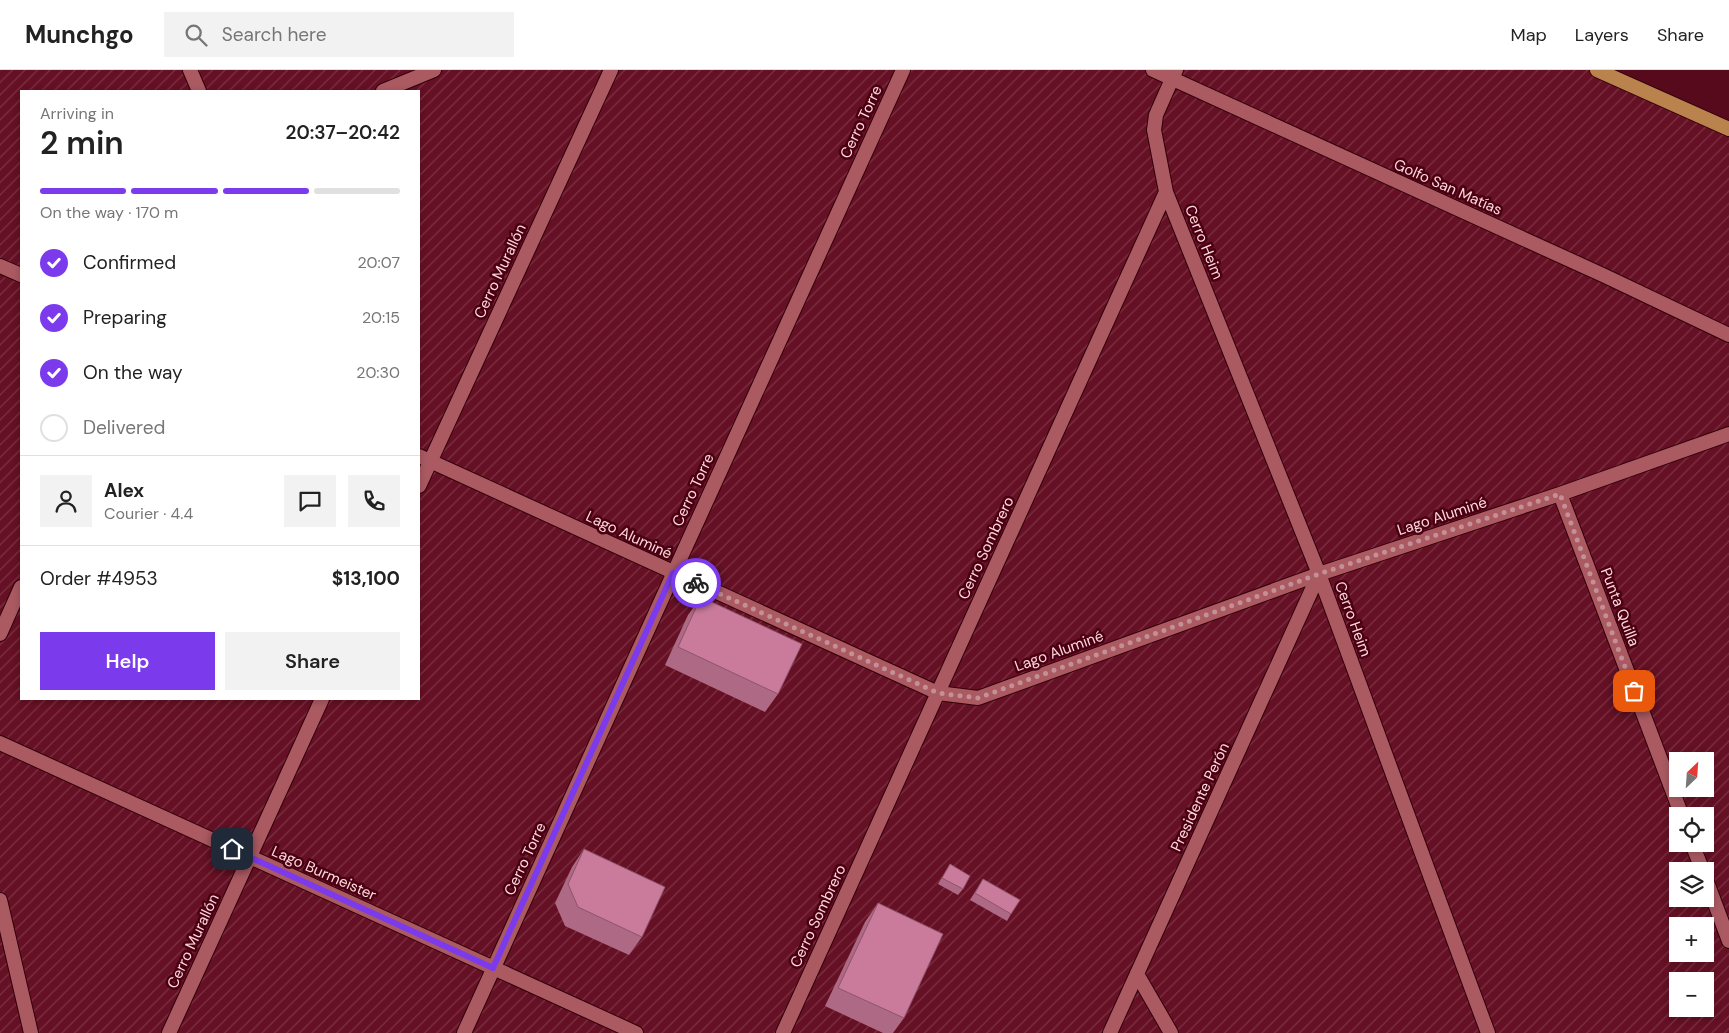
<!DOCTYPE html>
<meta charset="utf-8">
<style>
:root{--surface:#fff;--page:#f2f2f2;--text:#222;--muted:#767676;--line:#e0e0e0;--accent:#7c3aed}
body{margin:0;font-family:"DM Sans",sans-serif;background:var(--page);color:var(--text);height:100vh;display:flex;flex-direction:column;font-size:19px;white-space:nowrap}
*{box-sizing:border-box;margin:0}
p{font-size:16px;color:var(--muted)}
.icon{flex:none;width:28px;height:28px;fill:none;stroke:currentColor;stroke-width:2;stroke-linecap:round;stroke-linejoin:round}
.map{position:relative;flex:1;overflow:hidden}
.panel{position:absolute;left:20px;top:20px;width:400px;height:610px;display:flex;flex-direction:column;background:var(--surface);border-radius:0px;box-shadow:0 2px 8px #0003}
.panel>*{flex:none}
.needle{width:32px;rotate:25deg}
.controls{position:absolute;left:1669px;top:682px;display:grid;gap:10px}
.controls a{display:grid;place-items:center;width:45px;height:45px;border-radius:0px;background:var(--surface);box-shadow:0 2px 8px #0003;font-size:25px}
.pin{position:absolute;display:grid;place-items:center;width:42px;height:42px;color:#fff;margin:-21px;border-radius:10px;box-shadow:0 2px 8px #0006}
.courier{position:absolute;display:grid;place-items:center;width:50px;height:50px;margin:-25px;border:4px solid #7c3aed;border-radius:50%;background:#fff;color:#222;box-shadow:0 1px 6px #0007}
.head em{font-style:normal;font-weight:600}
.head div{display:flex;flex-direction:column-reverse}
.head{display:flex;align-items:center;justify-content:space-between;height:85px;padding:0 20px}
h1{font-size:32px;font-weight:600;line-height:38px}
.bar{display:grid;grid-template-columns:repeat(4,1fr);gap:8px 5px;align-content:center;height:60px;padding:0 20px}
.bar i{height:6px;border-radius:4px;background:var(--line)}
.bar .selected{background:var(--accent)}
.bar p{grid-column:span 4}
.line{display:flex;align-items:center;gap:12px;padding:0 20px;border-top:1px solid var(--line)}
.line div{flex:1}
.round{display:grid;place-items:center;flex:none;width:52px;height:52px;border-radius:0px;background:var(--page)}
ol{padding:0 20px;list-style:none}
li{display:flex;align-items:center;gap:15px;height:55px}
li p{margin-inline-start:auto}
li .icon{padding:5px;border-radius:50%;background:var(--accent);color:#fff;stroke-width:4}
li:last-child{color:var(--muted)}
li i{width:28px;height:28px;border:2px solid var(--line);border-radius:50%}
.cta{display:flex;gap:10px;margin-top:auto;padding:10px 20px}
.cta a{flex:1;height:58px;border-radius:0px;background:var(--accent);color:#fff;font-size:20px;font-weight:600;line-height:58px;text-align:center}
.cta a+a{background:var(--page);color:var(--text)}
header{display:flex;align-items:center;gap:30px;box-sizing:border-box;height:70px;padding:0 25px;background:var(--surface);border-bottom:1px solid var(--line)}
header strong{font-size:24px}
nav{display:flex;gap:28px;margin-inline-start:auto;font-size:18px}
.search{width:350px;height:45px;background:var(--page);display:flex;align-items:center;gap:12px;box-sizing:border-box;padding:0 18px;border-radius:0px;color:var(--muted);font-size:19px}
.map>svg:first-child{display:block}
.industrial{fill:url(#industrial-furrows);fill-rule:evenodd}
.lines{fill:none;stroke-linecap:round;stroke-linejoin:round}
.service-casing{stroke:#320009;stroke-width:16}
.minor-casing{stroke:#320009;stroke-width:16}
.tertiary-casing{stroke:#320009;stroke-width:16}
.trunk-casing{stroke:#320009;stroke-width:16}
.service{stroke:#ab5a62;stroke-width:14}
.minor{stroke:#ab5a62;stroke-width:14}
.tertiary{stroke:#ab5a62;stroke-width:14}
.trunk{stroke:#ba834e;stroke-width:14}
.wall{fill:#ae6984}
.building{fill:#ca7a9a;stroke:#8d556c}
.done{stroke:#c39098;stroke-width:5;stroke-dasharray:0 9}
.route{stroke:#7c3aed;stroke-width:6}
.labels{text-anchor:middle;stroke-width:5;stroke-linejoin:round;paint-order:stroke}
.street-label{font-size:15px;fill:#fed8da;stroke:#4a0012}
</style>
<header>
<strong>Munchgo</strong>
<div class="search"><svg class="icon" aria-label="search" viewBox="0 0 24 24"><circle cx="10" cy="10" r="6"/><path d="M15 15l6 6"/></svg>Search here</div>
<nav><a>Map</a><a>Layers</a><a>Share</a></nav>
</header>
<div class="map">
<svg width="1729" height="963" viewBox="0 0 1729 963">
<defs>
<pattern id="industrial-furrows" width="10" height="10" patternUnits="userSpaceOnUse" patternTransform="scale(1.25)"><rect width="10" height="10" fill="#651024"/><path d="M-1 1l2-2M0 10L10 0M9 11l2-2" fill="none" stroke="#7c3243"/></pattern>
</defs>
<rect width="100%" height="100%" fill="#560a1c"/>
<path class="industrial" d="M0,0h1597l132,59v904h-1729zM21,21h398v608h-398zM1678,691h27v28h-27zM1678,746h27v28h-27zM1678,801h27v28h-27zM1678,856h27v28h-27zM1678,911h27v28h-27z"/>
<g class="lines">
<g class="service-casing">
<path id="service" d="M1137,904l34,59"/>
</g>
<g class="minor-casing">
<path id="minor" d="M190,0l9,21
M1176,0l-20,45 -2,15 12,62 153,382 169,459
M383,21l51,-21
M0,196l21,9
M419,386l519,237 40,5 341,-124 241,-80 169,-60
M419,416l192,-416
M1560,424l122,322
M0,564l21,-47
M0,673l636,290
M1692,774l11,27
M1705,807l24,64
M0,830l31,133
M169,963l153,-334
M464,963l439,-963
M783,963l383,-841
M1110,963l209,-459"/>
</g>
<g class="tertiary-casing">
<path id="tertiary" d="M1153,0l452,206 124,59"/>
</g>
<g class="trunk-casing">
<path id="trunk" d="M1597,0l132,59"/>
</g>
<use href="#service" class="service"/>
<use href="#minor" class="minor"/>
<use href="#tertiary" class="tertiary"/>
<use href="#trunk" class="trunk"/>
</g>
<path class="wall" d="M701,527l77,97 -13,18 -100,-47 23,-50z
M584,779l58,88 -13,18 -64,-29 -10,-23 17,-36z
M950,794l13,25 -5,6 -20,-11z
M983,809l28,35 -4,7 -37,-21z
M878,833l26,115 -11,15h-10l-58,-27 40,-84z"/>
<path class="building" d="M701,527l101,47 -24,50 -100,-47z
M584,779l81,38 -23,50 -64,-30 -10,-23z
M950,794l20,12 -7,13 -21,-11z
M983,809l37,21 -9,14 -36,-21z
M878,833l65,31 -39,84 -66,-30z"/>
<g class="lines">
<path class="done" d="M696,513l242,110 40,5 341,-124 241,-80 74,197"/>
<path class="route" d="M232,779l261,119 180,-395 23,10"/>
</g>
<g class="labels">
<g class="street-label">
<text transform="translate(861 52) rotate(-65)" y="5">Cerro Torre</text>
<text transform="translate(1448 117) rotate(24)" y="5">Golfo San Matías</text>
<text transform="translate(1204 172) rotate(68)" y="5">Cerro Heim</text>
<text transform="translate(500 201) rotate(-65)" y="5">Cerro Murallón</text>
<text transform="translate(693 420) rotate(-65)" y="5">Cerro Torre</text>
<text transform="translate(1442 446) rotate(-18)" y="5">Lago Aluminé</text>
<text transform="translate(629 465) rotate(25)" y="5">Lago Aluminé</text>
<text transform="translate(986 478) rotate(-65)" y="5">Cerro Sombrero</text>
<text transform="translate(1620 537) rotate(69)" y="5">Punta Quilla</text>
<text transform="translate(1353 549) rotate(70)" y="5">Cerro Heim</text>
<text transform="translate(1059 581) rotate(-20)" y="5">Lago Aluminé</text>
<text transform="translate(1200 727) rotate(-65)" y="5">Presidente Perón</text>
<text transform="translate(525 789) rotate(-65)" y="5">Cerro Torre</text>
<text transform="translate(324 803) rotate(24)" y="5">Lago Burmeister</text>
<text transform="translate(818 846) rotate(-65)" y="5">Cerro Sombrero</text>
<text transform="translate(193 871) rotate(-65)" y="5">Cerro Murallón</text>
</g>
</g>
</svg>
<div class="controls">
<a><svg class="needle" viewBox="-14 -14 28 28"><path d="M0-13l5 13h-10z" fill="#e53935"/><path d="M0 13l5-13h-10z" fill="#767676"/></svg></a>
<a><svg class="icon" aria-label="locate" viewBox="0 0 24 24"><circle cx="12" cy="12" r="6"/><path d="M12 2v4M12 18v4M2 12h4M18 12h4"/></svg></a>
<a><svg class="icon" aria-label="layers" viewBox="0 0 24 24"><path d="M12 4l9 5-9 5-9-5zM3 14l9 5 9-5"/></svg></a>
<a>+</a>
<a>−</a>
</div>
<div class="pin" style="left:1634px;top:621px;background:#ea580c"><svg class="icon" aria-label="bag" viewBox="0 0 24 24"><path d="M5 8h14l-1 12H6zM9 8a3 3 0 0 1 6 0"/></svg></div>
<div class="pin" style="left:232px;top:779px;background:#1f2937"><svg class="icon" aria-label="home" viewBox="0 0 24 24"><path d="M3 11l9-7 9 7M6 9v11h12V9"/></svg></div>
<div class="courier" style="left:696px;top:513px"><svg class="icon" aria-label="bike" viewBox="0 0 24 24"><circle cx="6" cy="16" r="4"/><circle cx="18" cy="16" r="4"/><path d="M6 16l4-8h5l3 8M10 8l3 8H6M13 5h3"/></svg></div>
<section class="panel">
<div class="head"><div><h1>2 min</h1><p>Arriving in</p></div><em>20:37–20:42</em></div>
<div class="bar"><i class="selected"></i><i class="selected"></i><i class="selected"></i><i></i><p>On the way · 170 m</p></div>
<ol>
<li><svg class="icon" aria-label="check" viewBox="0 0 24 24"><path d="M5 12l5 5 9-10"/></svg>Confirmed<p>20:07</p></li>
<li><svg class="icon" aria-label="check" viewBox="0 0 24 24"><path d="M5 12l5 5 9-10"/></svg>Preparing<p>20:15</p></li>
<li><svg class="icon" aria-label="check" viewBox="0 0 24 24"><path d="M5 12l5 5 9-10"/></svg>On the way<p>20:30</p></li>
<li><i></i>Delivered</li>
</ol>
<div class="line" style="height:90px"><a class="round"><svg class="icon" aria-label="person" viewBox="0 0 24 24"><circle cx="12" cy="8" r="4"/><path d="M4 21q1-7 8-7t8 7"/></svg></a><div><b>Alex</b><p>Courier · 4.4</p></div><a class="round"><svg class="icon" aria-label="chat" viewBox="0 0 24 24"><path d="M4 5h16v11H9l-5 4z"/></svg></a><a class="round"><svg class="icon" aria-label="phone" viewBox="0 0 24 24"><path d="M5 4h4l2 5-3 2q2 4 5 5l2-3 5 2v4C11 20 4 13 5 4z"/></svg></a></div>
<div class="line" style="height:65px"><div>Order #4953</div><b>$13,100</b></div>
<div class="cta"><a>Help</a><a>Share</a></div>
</section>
</div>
